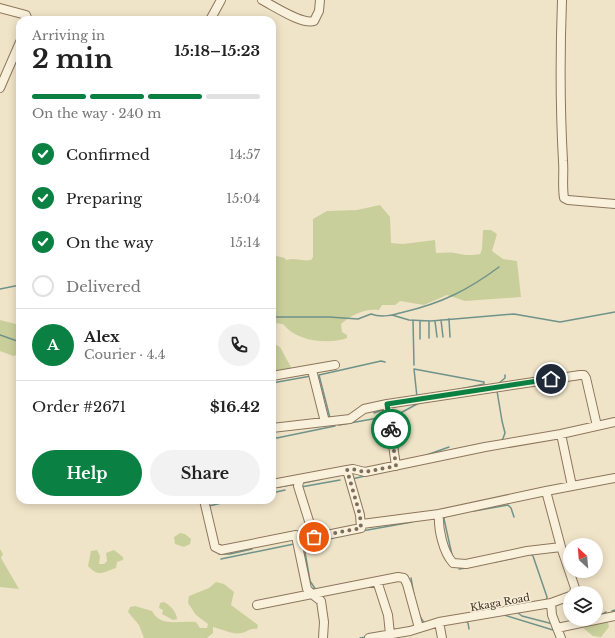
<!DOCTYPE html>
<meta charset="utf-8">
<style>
:root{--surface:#fff;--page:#f2f2f2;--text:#222;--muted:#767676;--line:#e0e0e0;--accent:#0b8043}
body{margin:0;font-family:"Libre Baskerville",serif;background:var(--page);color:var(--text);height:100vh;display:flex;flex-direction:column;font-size:15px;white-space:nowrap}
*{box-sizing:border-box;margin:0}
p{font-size:13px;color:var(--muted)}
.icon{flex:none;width:22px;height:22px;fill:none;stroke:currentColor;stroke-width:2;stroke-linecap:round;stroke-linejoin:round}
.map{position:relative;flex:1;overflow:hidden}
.drawer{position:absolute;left:16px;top:16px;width:260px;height:488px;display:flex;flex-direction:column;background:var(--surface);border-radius:12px;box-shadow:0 2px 10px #0003}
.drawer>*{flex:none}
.needle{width:26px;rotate:334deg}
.fabs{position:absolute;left:563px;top:538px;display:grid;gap:8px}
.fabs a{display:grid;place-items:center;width:40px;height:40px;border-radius:50%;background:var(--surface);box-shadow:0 2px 10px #0003;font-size:20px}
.pin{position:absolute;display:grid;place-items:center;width:34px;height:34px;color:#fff;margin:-17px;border:2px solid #fff;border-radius:50%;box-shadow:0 1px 4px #0007}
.courier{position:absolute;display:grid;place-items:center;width:40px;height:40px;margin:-20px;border:3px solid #0b8043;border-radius:50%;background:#fff;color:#222;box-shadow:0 1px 5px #0007}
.overview em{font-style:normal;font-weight:800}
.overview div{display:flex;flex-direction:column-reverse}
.overview{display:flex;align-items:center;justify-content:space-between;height:68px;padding:0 16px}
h1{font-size:26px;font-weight:800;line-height:30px}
.bar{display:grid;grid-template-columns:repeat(4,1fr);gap:6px 4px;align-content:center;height:48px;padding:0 16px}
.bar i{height:5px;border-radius:3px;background:var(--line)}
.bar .current{background:var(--accent)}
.bar p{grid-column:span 4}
.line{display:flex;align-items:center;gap:10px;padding:0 16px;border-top:1px solid var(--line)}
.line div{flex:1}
.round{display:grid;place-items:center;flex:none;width:42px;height:42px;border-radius:21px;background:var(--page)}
ol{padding:0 16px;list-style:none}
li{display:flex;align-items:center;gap:12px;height:44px}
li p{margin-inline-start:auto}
li .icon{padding:4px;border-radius:50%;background:var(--accent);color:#fff;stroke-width:4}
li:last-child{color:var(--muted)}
li i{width:22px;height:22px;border:2px solid var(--line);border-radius:50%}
.cta{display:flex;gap:8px;margin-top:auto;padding:8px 16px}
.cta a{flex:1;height:46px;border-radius:24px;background:var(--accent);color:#fff;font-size:16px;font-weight:800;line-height:46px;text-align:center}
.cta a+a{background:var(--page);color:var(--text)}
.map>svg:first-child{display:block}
.green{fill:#c9cf9b}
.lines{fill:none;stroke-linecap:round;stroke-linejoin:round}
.stream{stroke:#6f938a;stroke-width:1.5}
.minor-casing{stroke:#8d765c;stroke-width:10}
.minor{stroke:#faf1dc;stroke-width:8}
.done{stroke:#7c6e5b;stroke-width:4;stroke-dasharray:0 7.2}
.route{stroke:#0b8043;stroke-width:5}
.labels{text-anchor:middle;stroke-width:3;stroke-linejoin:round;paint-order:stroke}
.street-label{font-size:10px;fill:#3d2e20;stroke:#f7eed8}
</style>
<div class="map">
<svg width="615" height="638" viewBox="0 0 615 638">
<rect width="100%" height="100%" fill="#f0e4c8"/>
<path class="green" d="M380,205l10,12 1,26 12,1 32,-4 1,13c6,0 13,-1 19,0 9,2 15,3 25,1l2,-5 1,-19h8l6,4 -5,17 11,8 14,2 4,36 -56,4 -18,-6 -23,10 -24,-4 -5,4h-13l-3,5c-14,-2 -28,5 -38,14l1,8 5,3v3c-20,7 -51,3 -64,-14l-9,-1 -2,8v-76l13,3 1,2c10,-3 17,2 25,0l2,-3v-38l14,-8 30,-1z
M0,320l20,5v29l-7,2 -13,-5z
M272,343l8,4 12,22 -20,9z
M180,533l5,1 6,5 -1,5 -6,3 -9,-3 -1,-7z
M0,549l3,5 -2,4 18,31 -19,-2z
M97,550l3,6 -1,8h5l3,-3 -1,-8 8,-3 9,7v3l-6,2 -1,6c-13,4 -17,10 -28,-2l3,-15z
M216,582l8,2 10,8 -3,13 27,20 -1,4c-7,-1 -10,3 -15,4 -10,2 -20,-4 -29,-6v6l-6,5h-63l-5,-13 -11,-13 2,-5 5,-1 17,5c9,17 28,9 44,11l4,6h7l1,-4 -12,-9 -8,-12 1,-7 20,-8z
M164,602c5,2 13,10 13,17l-4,1 -11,-6 1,-4 -4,-2 1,-5z
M604,620l4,2 1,5 -8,10 -8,-1 -10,-8z"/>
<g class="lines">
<path class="stream" d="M0,289l20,-4
M392,315l17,5 22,1 83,-7 46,8 55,-10
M272,317h57l29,2 13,-5c11,4 22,1 33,-2 38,-9 64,-22 95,-45
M449,319l1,18
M413,320l1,45
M441,320l2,17
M435,321l2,16
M429,322v16
M0,335l20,7
M420,339v-18
M272,383l39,-7
M498,384l7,-6v-3
M497,391l5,30 3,12 -3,8
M417,397l-3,-28 70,13v2l-28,6
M374,413l11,-4
M393,417l26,-14
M330,418l-11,-43 62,-14 4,1
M339,425l39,-7 6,-1 3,2
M396,437l2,12
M272,439l63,-13
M424,456l25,-9
M352,479l13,-3
M303,483l19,-4
M279,487l16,-3
M301,487l39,-7
M272,493l13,-3
M207,503l14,-3
M209,506l25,-6
M474,511l34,-6 3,3 3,9
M445,516l-1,3 8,36
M362,531l50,-9
M219,554h11l22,-5
M530,554l3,2 14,41 -1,4
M221,559l73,-15
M495,562l20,-4
M459,569l7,-1
M411,578c2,10 5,39 14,45
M316,590l-6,-9 -6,-35 1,-2 13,-3
M612,611l3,-1
M518,613l4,3 31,8
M504,615l49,15
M601,615l5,-3
M465,621l3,2 1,6
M360,638l7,-1"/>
<g class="minor-casing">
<path id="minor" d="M262,0c12,6 40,25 52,21l5,-10 1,-11
M562,0c-2,54 -2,107 1,161 1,12 -1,24 1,37l4,2 47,4
M0,8l26,7 2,5
M210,20l11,-20
M0,88l20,-46
M312,370l13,52
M272,376l63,-11
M387,404l9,62
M272,428l78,-9 14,-10 23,-5 193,-29h4l2,3 11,48
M561,434l11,52
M347,470l6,-1 12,3 120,-25 76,-13 54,-12
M300,479l-2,7 16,51
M272,484l75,-14 13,45 1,13
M546,491l69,-13
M204,500l11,47 6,3 75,-15 1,6
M439,514l107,-23 15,56
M375,582l3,2 10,31 2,19
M551,603l19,-7
M257,605l55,-11 9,7 3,21 -1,16
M439,622l3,16
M419,628l-12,-44 -3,-6 -6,-1 -86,17 -5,-5 -10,-48 64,-13 1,-4 77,-10c-1,15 4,38 14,49l13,1 61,-13 34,-4 14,41 -1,5
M557,628l4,10
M369,638l41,-7 29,-9 112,-19 1,12 5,13 58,-12"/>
</g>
<use href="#minor" class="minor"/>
</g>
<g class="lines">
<path class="done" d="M314,537l47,-9 -1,-13 -13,-45 5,-1 13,3 31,-6 -5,-37"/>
<path class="route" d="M391,429l-4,-25 164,-25"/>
</g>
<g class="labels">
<g class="street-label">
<text transform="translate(500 602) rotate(-10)" y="4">Kkaga Road</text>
</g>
</g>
</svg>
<div class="fabs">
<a><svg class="needle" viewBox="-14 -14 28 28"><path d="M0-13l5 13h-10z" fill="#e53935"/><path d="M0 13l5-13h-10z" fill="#767676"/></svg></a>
<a><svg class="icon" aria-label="layers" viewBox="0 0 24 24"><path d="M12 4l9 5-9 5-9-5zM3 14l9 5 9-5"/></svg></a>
</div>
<div class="pin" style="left:314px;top:537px;background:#ea580c"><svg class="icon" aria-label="bag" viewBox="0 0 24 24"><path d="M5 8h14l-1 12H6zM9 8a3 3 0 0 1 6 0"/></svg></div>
<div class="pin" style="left:551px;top:379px;background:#1f2937"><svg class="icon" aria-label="home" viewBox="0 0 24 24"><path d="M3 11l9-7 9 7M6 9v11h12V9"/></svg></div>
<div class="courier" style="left:391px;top:429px"><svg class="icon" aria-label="bike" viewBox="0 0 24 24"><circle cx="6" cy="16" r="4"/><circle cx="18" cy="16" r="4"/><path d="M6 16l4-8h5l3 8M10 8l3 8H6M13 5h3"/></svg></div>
<section class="drawer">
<div class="overview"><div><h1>2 min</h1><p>Arriving in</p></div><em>15:18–15:23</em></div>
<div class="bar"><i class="current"></i><i class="current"></i><i class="current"></i><i></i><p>On the way · 240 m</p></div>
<ol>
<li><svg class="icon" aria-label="check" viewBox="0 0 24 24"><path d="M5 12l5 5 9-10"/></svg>Confirmed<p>14:57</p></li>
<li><svg class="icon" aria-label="check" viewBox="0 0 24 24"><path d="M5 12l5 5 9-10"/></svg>Preparing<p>15:04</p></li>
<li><svg class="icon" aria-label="check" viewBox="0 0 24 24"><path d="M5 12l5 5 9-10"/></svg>On the way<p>15:14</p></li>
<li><i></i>Delivered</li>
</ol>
<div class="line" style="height:72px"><b class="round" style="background:var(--accent);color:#fff">A</b><div><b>Alex</b><p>Courier · 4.4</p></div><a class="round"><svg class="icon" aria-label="phone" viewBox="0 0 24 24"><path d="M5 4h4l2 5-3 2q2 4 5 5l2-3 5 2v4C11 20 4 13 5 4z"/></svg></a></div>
<div class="line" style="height:52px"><div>Order #2671</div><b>$16.42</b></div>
<div class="cta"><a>Help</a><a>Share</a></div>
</section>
</div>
